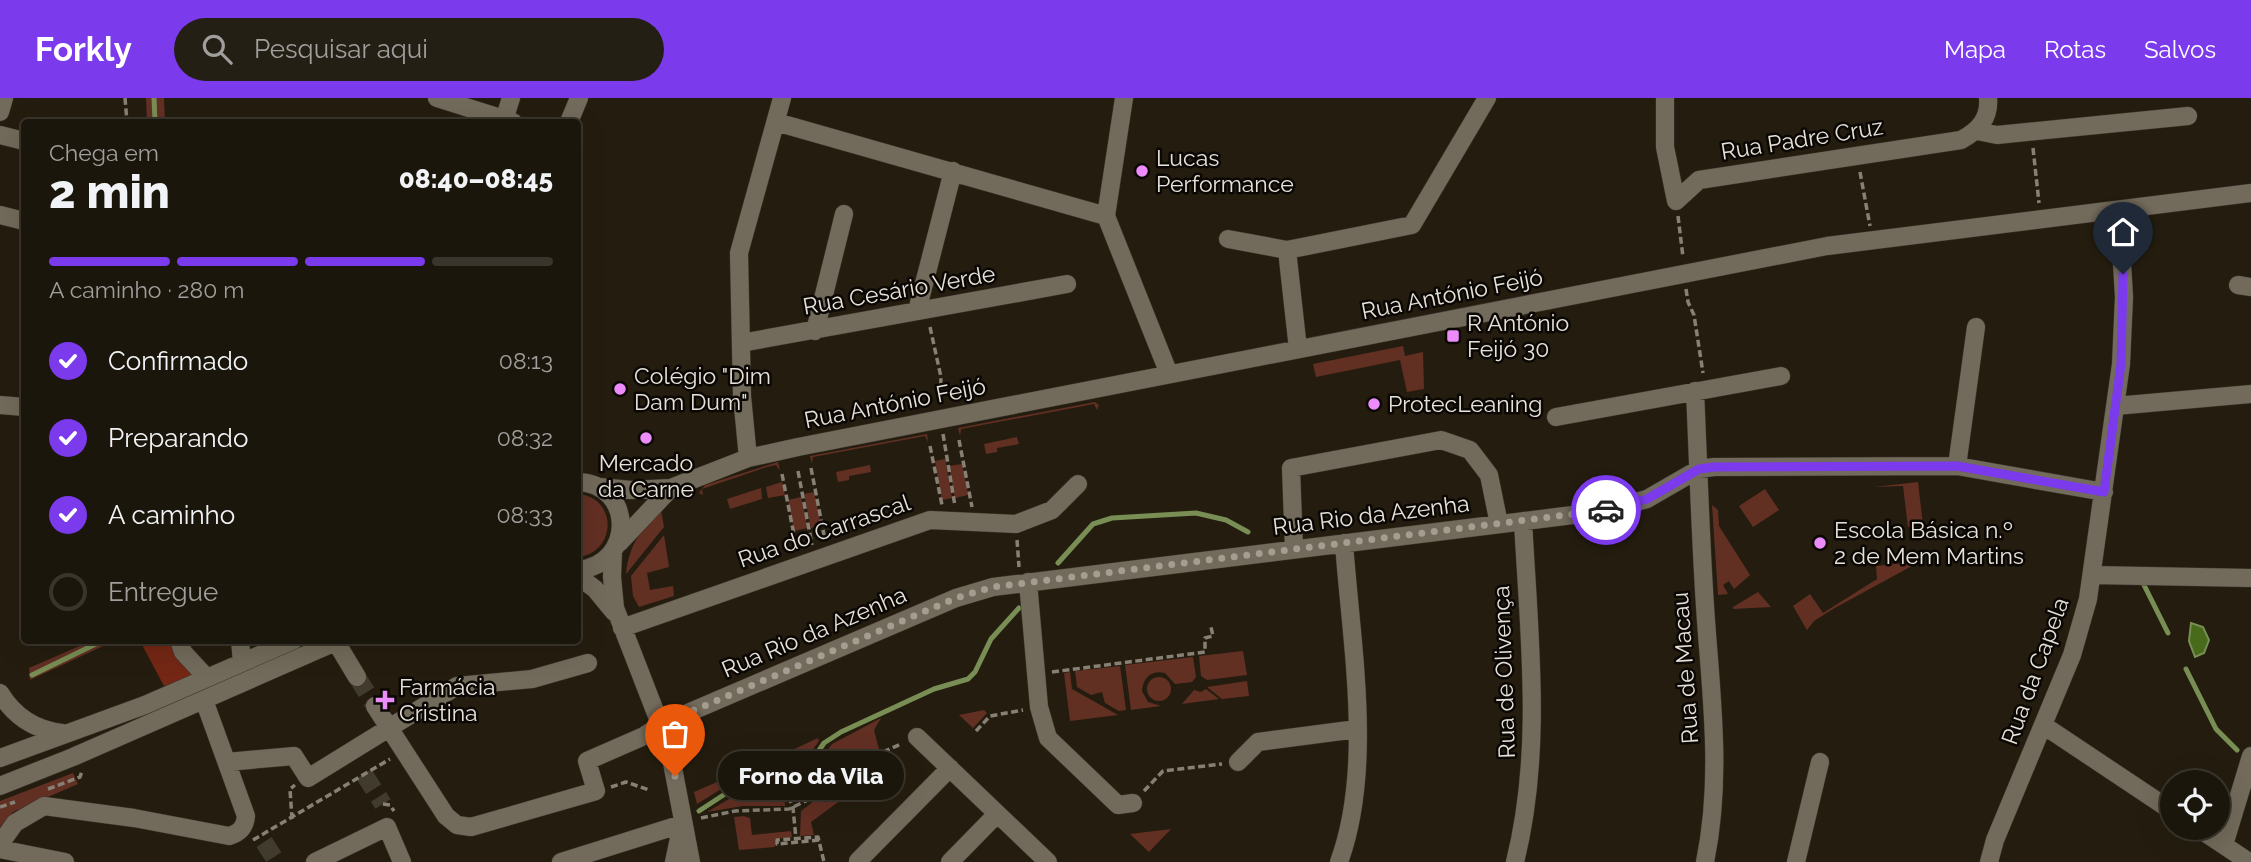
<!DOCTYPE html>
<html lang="pt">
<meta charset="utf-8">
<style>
:root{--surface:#1b160b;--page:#241f14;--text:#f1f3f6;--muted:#a09f9d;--line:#39352c;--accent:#7c3aed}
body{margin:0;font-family:Raleway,sans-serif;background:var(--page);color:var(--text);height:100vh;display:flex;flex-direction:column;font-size:26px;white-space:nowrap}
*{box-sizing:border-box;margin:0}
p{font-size:23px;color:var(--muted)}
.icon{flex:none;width:38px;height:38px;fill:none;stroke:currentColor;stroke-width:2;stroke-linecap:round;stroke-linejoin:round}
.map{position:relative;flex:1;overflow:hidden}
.panel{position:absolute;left:21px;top:21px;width:560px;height:525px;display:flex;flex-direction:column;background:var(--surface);border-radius:7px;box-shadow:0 7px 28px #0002,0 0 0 2px var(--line)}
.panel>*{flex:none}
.controls{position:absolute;left:2160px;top:672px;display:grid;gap:14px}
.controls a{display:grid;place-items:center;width:70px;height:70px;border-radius:50%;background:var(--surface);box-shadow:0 7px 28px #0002,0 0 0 2px var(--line);font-size:35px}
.pin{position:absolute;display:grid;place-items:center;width:60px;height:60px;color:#fff;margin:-72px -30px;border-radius:50% 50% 50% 0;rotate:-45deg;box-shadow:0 0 7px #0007}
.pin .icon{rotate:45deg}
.courier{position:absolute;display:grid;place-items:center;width:70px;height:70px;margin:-35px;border:5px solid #7c3aed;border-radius:50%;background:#fff;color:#222;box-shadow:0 2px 9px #0007}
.bubble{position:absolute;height:49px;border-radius:24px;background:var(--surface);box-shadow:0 7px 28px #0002,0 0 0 2px var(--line);font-size:23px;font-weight:800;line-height:49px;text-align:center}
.overview em{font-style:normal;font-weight:800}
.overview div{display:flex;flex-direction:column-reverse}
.overview{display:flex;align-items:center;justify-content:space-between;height:119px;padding:0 28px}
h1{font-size:46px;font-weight:800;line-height:52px}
.bar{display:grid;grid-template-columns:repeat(4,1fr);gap:10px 7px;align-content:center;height:84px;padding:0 28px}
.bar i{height:9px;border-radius:5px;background:var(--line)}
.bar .active{background:var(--accent)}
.bar p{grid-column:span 4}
ol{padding:0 28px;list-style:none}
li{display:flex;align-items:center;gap:21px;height:77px}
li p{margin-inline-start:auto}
li .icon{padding:7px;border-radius:50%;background:var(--accent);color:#fff;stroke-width:4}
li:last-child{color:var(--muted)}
li i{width:38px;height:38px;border:4px solid var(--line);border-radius:50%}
header{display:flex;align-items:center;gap:42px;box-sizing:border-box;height:98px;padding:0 35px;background:var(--accent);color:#fff}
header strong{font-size:33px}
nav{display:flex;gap:38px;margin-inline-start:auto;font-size:24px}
.search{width:490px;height:63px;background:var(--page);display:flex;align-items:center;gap:18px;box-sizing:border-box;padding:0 24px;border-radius:38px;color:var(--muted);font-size:26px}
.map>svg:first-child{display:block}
.green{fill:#622f23}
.forest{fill:#742715}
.water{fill:#486a1b;stroke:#788e54;stroke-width:2}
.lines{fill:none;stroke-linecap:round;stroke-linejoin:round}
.stream{stroke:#788e54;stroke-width:5}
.minor-tunnel{stroke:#413b2d;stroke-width:18;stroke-dasharray:18 9;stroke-linecap:butt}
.minor-casing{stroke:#3d3730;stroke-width:19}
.path{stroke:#878175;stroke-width:3.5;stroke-dasharray:7 3.5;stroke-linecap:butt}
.minor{stroke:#726a5a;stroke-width:18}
.done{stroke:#a39d92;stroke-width:7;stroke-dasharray:0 12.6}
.route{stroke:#7c3aed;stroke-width:9}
.poi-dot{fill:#ec8cfa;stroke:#0a0704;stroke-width:2.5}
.labels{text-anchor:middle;stroke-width:5;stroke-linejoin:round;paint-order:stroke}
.street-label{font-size:23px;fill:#e7e2d9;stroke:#0a0704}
.poi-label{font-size:23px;fill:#e7e2d9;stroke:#0a0704;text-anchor:start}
</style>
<header>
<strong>Forkly</strong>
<div class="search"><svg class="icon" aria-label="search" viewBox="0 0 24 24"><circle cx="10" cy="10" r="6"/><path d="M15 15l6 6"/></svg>Pesquisar aqui</div>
<nav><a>Mapa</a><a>Rotas</a><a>Salvos</a></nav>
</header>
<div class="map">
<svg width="2251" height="764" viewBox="0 0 2251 764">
<rect width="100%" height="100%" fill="#241d0f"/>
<path class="green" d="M146,0h18l1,24h-18z
M1403,248l2,10 18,-4 1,37 -17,3 -7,-32 -84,17 -3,-13z
M1095,304l4,3 -2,5 -3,-6 -133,25 -1,7 -2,-8z
M927,336l1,8 -3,-6 -112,21 -1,7 -2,-8z
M1017,339l2,7 -22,4v4l-11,2 -2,-10z
M945,361l7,39 -10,2 -7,-39z
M778,364l2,9 -4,-6 -9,2 -65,22 1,6 -4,-2 6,-8z
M962,366l6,31 -13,3 -6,-32z
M870,367l1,7 -22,4v4l-11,2 -2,-10z
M782,384l3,13 -17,3 -2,-11z
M1918,384l5,43 -15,2 -5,-41 -29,1z
M761,390l1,11 -32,10 -3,-10z
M1765,391l14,21 -26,17 -14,-21z
M814,394l7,34 -10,2 -7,-34z
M578,396c40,3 39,59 0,63z
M801,399l7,31 -14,3 -6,-31z
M1712,407l6,5 1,16 31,49 -16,14 -5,-8 -6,4 5,9 -10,1z
M661,412l3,17 -38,47c3,-30 15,-44 35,-64z
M664,437l5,32 -22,6 3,17 23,-4 1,10 -35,11 -6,-11 -2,-20z
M1921,463l-88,48 -19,12 -7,9 -14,-24 17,-12 13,19 54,-34 -1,-13z
M1758,494l13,15 -38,2v-2z
M91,543h23l-84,39 -1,-12z
M1243,553l4,24 -40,5 -6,-4 -2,-20z
M1193,559l3,20 -4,5 -17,2 -10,-11c-13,-3 -22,4 -23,18l6,11 13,4 -30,4 -6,-45z
M1120,568l6,44 -7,1 -14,-8 -3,-11 -11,3 -14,-8 -2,-16z
M1070,574l2,17 46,26 -48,6 -6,-48z
M1147 591a12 12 0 1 1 24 0a12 12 0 1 1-24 0Z
M1247,583l2,15 -27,3 -15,-12z
M1206,591l13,10 -37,5 12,-14 7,2z
M984,612l3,3 -14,15 -14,-13z
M881,620l-7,12 5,19c-17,7 -76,53 -86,51l-3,-9 20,-16 22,-31z
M818,640l1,3 -20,28 -9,-18z
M882,659l8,7 -79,58 3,13 -14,1 1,-25 50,-38z
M759,666l1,20 -34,2 -29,18 -3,-12z
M73,675l5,11 -65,28 -13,15v-26z
M784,695l1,13h-42l-36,6 27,-16z
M744,718l6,2 2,17 39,-4 1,6 -17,2v8l-36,3 -5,-33z
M1171,731l-22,23 -19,-18z"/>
<path class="forest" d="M140,543h47l11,34 -34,11z"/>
<path class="water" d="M2191,525l12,4 6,13 -5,13 -9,4 -6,-16z"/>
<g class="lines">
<path class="stream" d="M154,0l1,24
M1058,465l35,-39 19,-6 84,-5 30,7 22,12
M2144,487l24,48
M2186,571l30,60 21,21
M32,577l72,-35
M699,713l29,-19 46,-3 17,-6 14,-12 19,-28 17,-11 93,-43 34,-10 7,-7 16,-33 28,-31"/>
<path class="minor-tunnel" d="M357,579l18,29
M364,676l19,30
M264,744l13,20"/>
<g class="minor-casing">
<path id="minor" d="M437,0l76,24
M1124,0l-18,118 63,158
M1665,0v49l11,54 23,-21 262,-40c17,-9 29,-21 27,-42
M0,14l4,-14
M504,22l7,-22
M569,24l10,-24
M776,24l330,94
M1977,33l20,4 191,-19
M0,37l24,6
M0,117l24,6
M1228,141l59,11
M2238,187l13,2
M917,213l36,-140
M815,233l29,-117
M741,245l326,-59
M1298,251l-11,-99 125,-25 75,-127
M1695,293c3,66 5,133 9,199 5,92 20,180 1,272
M0,307l24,2
M2115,308l136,-12
M1556,319l225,-41
M748,360l-6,-62 -3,-143 43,-155
M1957,368l19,-139
M578,384c56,2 58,82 0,88
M599,389l32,3 40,-2 77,-30 50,-11 1029,-201 424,-53
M619,445l52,-55
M1294,451l-3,-81 150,-28 29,10 19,25 10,49
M613,453l-1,26 3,31 54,139 22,115
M2092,477l159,3
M578,478l17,13 19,23
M1028,484l11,125 9,31 70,67 15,-2
M622,530l308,-108 86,4 36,-14 26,-26
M179,542l4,12 24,26
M240,542l2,23
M336,544l21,35
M0,595c14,23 35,37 62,40
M375,608l71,110 11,9 14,2 125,-36 -9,-30 57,-25 18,-12 294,-126 37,-11 612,-76 42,-12 52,-30 15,-2 243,-1 147,26
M2043,627l129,86
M917,639l131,125
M0,660l145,-53 149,-65
M227,664l67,-6 14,22 149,-92 75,-7 56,-16
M1238,664l20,-20 99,-13
M0,688l73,-29 267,-117
M2198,730l51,34
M0,746l15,-21 29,-17 90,12 95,18c11,-3 16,-9 17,-20l-42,-116
M2224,747l27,-89
M0,751l65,13
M858,763l92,-93
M315,764l72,-35 15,35
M561,764l121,-38
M674,764l8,-38
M950,764l47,-48
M1339,764c35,-95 12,-219 5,-319
M1515,764c28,-112 14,-227 8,-341
M1796,764l24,-100
M1989,764l6,-22 77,-185 16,-56 33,-235 3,-67 -4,-68"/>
</g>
<path class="path" d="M125,0l2,24
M170,22v2
M2033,50l6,55
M1860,74l10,54
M1678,118l5,41
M1686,191l2,13 6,13 9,58
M930,229l11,50 -1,25
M943,336l12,72
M959,342l13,67
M930,348l12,59
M811,370l14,72
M798,373l14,74
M782,376l15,76
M1017,442l2,27
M1052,574l153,-20v-14l8,-2 -2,-9
M976,633l14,-15 33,-6
M774,659l19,51 3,31
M611,689l15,-5 23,8
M48,691l32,-12 2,-6
M1144,693l19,-20 59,-7
M383,706l7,1 4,6
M0,709l15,-5
M701,720l34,-7 54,-2 21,-10 48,-36 43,-19
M292,721l-2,-30 5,-4
M253,742l137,-81
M819,742l-42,4v-4l41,-3 6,25"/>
<use href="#minor" class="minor"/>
</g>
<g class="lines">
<path class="done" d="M675,678l-13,-52 294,-126 37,-11 613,-77"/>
<path class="route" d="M1606,412l41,-11 52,-30 15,-2 243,-1 147,26 17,-128 2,-90"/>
</g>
<g class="poi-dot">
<circle cx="1142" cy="73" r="7"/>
<rect x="1446" y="231" width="14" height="14" rx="3.5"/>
<circle cx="620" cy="291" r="7"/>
<circle cx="1374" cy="306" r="7"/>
<circle cx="646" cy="340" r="7"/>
<circle cx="1820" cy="445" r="7"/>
<path d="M381.5 591.5h7v7h7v7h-7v7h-7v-7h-7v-7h7z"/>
</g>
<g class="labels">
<g class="street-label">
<text transform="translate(1802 41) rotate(-9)" y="8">Rua Padre Cruz</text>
<text transform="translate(899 192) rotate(-10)" y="8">Rua Cesário Verde</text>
<text transform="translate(1452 196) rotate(-11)" y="8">Rua António Feijó</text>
<text transform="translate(895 305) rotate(-11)" y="8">Rua António Feijó</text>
<text transform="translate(1371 417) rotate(-7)" y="8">Rua Rio da Azenha</text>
<text transform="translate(824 433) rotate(-19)" y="8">Rua do Carrascal</text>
<text transform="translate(814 534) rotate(-23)" y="8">Rua Rio da Azenha</text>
<text transform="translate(1685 570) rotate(-94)" y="8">Rua de Macau</text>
<text transform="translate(2035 573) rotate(-70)" y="8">Rua da Capela</text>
<text transform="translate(1504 574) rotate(-92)" y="8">Rua de Olivença</text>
</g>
<g class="poi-label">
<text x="1156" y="68">Lucas<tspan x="1156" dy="26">Performance</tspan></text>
<text x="1467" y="233">R António<tspan x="1467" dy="26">Feijó 30</tspan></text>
<text x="634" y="286">Colégio "Dim<tspan x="634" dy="26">Dam Dum"</tspan></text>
<text x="1388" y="314">ProtecLeaning</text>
<text x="646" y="373" text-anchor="middle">Mercado<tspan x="646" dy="26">da Carne</tspan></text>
<text x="1834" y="440">Escola Básica n.º<tspan x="1834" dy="26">2 de Mem Martins</tspan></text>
<text x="399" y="597">Farmácia<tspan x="399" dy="26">Cristina</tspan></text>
</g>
</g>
</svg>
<div class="controls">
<a><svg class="icon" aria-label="locate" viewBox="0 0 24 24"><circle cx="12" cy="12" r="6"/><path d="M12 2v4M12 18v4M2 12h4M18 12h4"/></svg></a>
</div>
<div class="pin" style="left:675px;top:678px;background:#ea580c"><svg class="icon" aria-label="bag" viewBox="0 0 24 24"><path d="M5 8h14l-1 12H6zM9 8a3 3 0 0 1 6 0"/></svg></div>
<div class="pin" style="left:2123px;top:176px;background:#1f2937"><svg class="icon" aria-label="home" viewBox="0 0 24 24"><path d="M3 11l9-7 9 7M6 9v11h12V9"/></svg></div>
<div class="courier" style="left:1606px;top:412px"><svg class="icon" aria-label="car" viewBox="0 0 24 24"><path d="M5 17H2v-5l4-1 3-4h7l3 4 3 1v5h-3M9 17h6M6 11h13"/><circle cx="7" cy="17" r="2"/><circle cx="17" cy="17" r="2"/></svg></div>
<div class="bubble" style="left:718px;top:653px;width:186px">Forno da Vila</div>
<section class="panel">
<div class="overview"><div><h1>2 min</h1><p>Chega em</p></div><em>08:40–08:45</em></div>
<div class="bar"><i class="active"></i><i class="active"></i><i class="active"></i><i></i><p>A caminho · 280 m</p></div>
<ol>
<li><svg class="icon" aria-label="check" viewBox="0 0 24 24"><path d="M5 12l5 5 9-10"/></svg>Confirmado<p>08:13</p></li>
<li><svg class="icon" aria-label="check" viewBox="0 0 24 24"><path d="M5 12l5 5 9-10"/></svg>Preparando<p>08:32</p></li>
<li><svg class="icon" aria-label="check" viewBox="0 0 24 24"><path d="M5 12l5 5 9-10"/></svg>A caminho<p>08:33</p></li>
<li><i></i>Entregue</li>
</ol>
</section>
</div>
